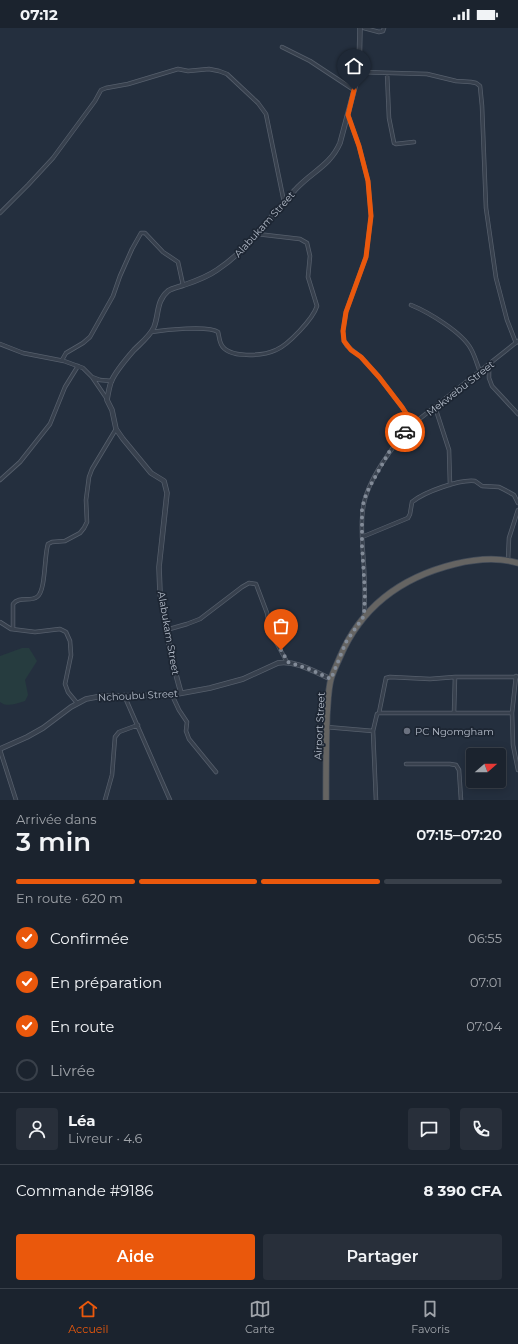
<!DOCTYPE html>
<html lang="fr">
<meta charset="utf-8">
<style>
:root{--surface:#1b232e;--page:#282f3a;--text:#f1f3f6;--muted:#a0a4aa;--line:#39404a;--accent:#ea580c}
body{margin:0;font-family:Montserrat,sans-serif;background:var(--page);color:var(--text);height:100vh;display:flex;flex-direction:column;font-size:15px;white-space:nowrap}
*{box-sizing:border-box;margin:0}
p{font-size:13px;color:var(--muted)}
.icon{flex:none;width:22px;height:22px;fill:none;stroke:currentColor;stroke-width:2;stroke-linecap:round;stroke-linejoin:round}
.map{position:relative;height:772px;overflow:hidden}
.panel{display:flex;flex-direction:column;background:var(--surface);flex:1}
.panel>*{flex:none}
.needle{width:26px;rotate:70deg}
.tools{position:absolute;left:466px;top:720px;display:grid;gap:8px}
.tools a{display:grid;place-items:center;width:40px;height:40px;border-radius:4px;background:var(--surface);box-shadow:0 2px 10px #0003,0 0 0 1px var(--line);font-size:20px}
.pin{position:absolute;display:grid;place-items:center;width:34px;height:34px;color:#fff;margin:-41px -17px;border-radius:50% 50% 50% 0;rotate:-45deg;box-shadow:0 0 4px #0007}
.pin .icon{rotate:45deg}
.courier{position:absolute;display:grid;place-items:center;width:40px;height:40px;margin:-20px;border:3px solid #ea580c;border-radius:50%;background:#fff;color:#222;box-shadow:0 1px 5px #0007}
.headline em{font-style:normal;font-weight:600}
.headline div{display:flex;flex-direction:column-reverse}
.headline{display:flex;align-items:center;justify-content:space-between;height:68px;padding:0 16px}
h1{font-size:26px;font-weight:600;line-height:30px}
.bar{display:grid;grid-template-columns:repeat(4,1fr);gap:6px 4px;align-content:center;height:48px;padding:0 16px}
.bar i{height:5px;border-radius:3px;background:var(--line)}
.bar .selected{background:var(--accent)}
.bar p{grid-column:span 4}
.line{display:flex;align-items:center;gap:10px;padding:0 16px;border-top:1px solid var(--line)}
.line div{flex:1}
.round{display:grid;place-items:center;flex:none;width:42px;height:42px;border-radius:4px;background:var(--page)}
ol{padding:0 16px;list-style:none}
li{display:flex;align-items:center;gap:12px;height:44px}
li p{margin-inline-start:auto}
li .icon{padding:4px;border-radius:50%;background:var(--accent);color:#fff;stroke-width:4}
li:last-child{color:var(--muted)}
li i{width:22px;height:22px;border:2px solid var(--line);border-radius:50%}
.action{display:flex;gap:8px;margin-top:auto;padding:8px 16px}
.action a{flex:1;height:46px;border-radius:4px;background:var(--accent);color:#fff;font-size:16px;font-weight:600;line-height:46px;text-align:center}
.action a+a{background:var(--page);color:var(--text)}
.status{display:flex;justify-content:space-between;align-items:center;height:28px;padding:0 20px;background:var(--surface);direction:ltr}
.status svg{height:11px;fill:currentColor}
.dock{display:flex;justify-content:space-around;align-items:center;height:56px;border-top:1px solid var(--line);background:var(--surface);font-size:11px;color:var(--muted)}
.dock a{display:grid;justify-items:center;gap:2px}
.dock .selected{color:var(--accent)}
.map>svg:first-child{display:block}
.green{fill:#263c3f}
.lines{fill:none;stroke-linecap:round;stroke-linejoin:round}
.minor-casing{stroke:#565f6c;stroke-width:4.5}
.tertiary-casing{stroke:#565f6c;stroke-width:5.5}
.trunk-casing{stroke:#434c59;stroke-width:7}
.minor{stroke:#38414e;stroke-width:3}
.tertiary{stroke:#38414e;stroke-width:4}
.trunk{stroke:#656462;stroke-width:5.5}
.done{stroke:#828b98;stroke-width:4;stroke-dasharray:0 7.2}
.route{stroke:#ea580c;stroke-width:5}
.worship-dot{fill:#6b7280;stroke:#1d2633;stroke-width:1.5}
.labels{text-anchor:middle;stroke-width:3.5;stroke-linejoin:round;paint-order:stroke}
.street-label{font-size:10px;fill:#b4bcc9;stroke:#1d2633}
.poi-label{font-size:10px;fill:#b4bcc9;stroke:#1d2633;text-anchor:start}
</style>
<div class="status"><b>07:12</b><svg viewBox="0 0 49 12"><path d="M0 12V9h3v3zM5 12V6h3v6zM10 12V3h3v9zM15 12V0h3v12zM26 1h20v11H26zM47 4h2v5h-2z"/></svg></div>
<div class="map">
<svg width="518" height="772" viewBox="0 0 518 772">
<rect width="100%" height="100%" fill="#242f3e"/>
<path class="green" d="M22,620h7l8,13 -12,19 3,15 -3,6c-8,2 -18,7 -25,1v-46z"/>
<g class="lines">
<g class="minor-casing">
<path id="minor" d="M364,0l15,4 4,-1 1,-3
M282,19l28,14 44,29
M359,44l68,2 29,7 15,1 5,1 4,3 2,20 4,102 10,70 11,42 9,23
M387,45l2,45 5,25 2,1 18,-2
M348,87l11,31 9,35 3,35 -5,41 -20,55 -3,19 1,10 3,5 14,11 18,20 23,30 11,17
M0,185l28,-28 25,-27 42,-57 6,-11 5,-2 22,-4 50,-15 10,2 21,-2 10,2 8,3 31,29 8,11 18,88
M411,277c17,7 51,27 60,44 4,7 6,15 9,23
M151,304c13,-2 58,-7 67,0 1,3 1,8 3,12 7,15 42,12 55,6 12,-5 37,-31 41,-44l-9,-29 2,-21 -3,-13 -7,-4 -43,-5
M0,316l23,9 41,8 19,7 9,9 15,22
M62,332l4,-7 17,-10 7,-6 23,-41 7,-20 12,-27 9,-16h4l18,19 15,10 5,23
M489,337v13l3,8 26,28
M92,349l8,3 12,1
M435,379l14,43 1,35
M0,452l20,-18 30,-38 15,-37 13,-21
M362,509l46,-19 2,-4 2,-12c12,-10 48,-23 63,-21l7,5 17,1 6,3 9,5 4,8
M508,532l1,-22 9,-28
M364,588c1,-16 1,-33 0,-49 -1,-19 -4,-39 -1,-58 3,-28 31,-65 50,-85l105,-83
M0,594l11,7 24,3 25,-3 6,3 4,9 1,14 -6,29 3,8 9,11
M13,601v-25c6,-8 17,-2 24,-7 9,-6 7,-41 11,-53l4,-2 13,-1 15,-8 4,-5 3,-6 -1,-22 3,-23 3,-8 24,-40
M166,602l21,-6 13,-5 42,-32 7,-4 7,1 11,29 3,18 17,31
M516,648l-4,37 1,32 5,25
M124,667l46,105
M172,667l7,15 8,12 -1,9 3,8 27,33
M379,685l7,-35 4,-1 40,2 25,-2h63
M454,685l1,-36
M326,699l47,4 4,-17 2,-1h133
M373,703l3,69
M0,722l16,50
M406,736h44l6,1 3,5 2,30
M105,772l7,-25 3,-38 4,-5 19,-7"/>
</g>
<g class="tertiary-casing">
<path id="tertiary" d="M181,665l-9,-33 -12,-67 -1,-26 8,-74 -3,-12 -13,-8 -28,-34 -7,-10 -4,-19 -5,-10c1,-6 2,-12 4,-18 4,-10 16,-24 23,-32 7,-7 16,-14 20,-23 5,-12 2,-26 14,-36 4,-3 11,-4 16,-6 12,-4 23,-8 33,-15 32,-21 52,-53 78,-80 16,-18 35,-24 45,-47l19,-71 1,-44
M0,721l27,-12 16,-9 28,-21 15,-8 16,-3 70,-1 38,-7 33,-9 35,-16c18,-3 37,9 53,16"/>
</g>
<g class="trunk-casing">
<path id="trunk" d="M326,772c0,-28 0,-57 1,-85 1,-12 1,-25 4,-36 2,-7 6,-15 9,-22 22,-52 62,-80 115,-93 21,-5 43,-7 63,-1"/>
</g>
<use href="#minor" class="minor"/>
<use href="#tertiary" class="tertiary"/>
<use href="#trunk" class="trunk"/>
</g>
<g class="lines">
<path class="done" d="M281,622l7,12 21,7 22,10 15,-37 18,-26 1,-23 -3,-47v-36l2,-10 5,-12 20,-36 16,-20"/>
<path class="route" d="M354,62l-6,25 11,31 9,35 3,35 -5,41 -20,55 -3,19 1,10 7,9 10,7 18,20 23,30 11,17 -8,8"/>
</g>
<circle class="worship-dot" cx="407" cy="703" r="4"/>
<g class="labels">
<g class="street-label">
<text transform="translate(264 196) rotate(-48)" y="4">Alabukam Street</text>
<text transform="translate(460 360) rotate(-38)" y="4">Mekwebu Street</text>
<text transform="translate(169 605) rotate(80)" y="4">Alabukam Street</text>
<text transform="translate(138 667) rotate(-3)" y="4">Nchoubu Street</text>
<text transform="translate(319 698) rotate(-87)" y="4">Airport Street</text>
</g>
<g class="poi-label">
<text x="415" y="707">PC Ngomgham</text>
</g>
</g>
</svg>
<div class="tools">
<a><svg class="needle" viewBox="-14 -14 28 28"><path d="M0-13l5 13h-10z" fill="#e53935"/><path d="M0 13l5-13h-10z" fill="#a0a4aa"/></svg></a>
</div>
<div class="pin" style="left:281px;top:622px;background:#ea580c"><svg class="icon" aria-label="bag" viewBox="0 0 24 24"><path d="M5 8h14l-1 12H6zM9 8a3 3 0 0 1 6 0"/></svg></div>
<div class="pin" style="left:354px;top:62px;background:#1f2937"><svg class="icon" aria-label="home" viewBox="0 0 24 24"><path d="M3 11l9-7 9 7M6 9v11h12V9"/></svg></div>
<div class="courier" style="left:405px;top:404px"><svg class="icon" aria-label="car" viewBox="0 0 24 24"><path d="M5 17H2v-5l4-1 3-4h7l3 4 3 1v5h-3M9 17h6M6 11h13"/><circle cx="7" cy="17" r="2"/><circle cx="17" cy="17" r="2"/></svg></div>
</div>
<section class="panel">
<div class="headline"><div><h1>3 min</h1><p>Arrivée dans</p></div><em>07:15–07:20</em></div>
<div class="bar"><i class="selected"></i><i class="selected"></i><i class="selected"></i><i></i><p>En route · 620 m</p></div>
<ol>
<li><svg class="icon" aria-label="check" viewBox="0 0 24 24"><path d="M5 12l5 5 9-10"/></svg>Confirmée<p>06:55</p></li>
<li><svg class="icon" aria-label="check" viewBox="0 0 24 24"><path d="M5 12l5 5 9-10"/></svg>En préparation<p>07:01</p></li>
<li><svg class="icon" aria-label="check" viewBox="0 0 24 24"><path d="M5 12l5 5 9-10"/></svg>En route<p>07:04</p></li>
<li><i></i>Livrée</li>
</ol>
<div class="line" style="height:72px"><a class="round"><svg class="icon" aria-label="person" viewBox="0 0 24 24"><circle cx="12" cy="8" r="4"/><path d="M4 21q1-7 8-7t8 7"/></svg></a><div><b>Léa</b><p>Livreur · 4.6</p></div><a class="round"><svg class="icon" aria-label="chat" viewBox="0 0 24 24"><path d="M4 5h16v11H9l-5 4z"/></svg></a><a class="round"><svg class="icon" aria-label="phone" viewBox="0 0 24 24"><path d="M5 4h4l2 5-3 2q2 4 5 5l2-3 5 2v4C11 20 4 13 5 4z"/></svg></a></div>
<div class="line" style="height:52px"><div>Commande #9186</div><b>8 390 CFA</b></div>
<div class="action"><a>Aide</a><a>Partager</a></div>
</section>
<nav class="dock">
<a class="selected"><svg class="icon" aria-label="home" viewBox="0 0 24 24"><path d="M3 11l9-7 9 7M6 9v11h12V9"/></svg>Accueil</a>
<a><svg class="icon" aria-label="map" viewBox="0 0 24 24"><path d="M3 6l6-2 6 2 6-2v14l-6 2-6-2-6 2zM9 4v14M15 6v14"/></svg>Carte</a>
<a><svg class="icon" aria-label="saved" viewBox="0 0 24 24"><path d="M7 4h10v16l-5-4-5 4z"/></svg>Favoris</a>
</nav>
